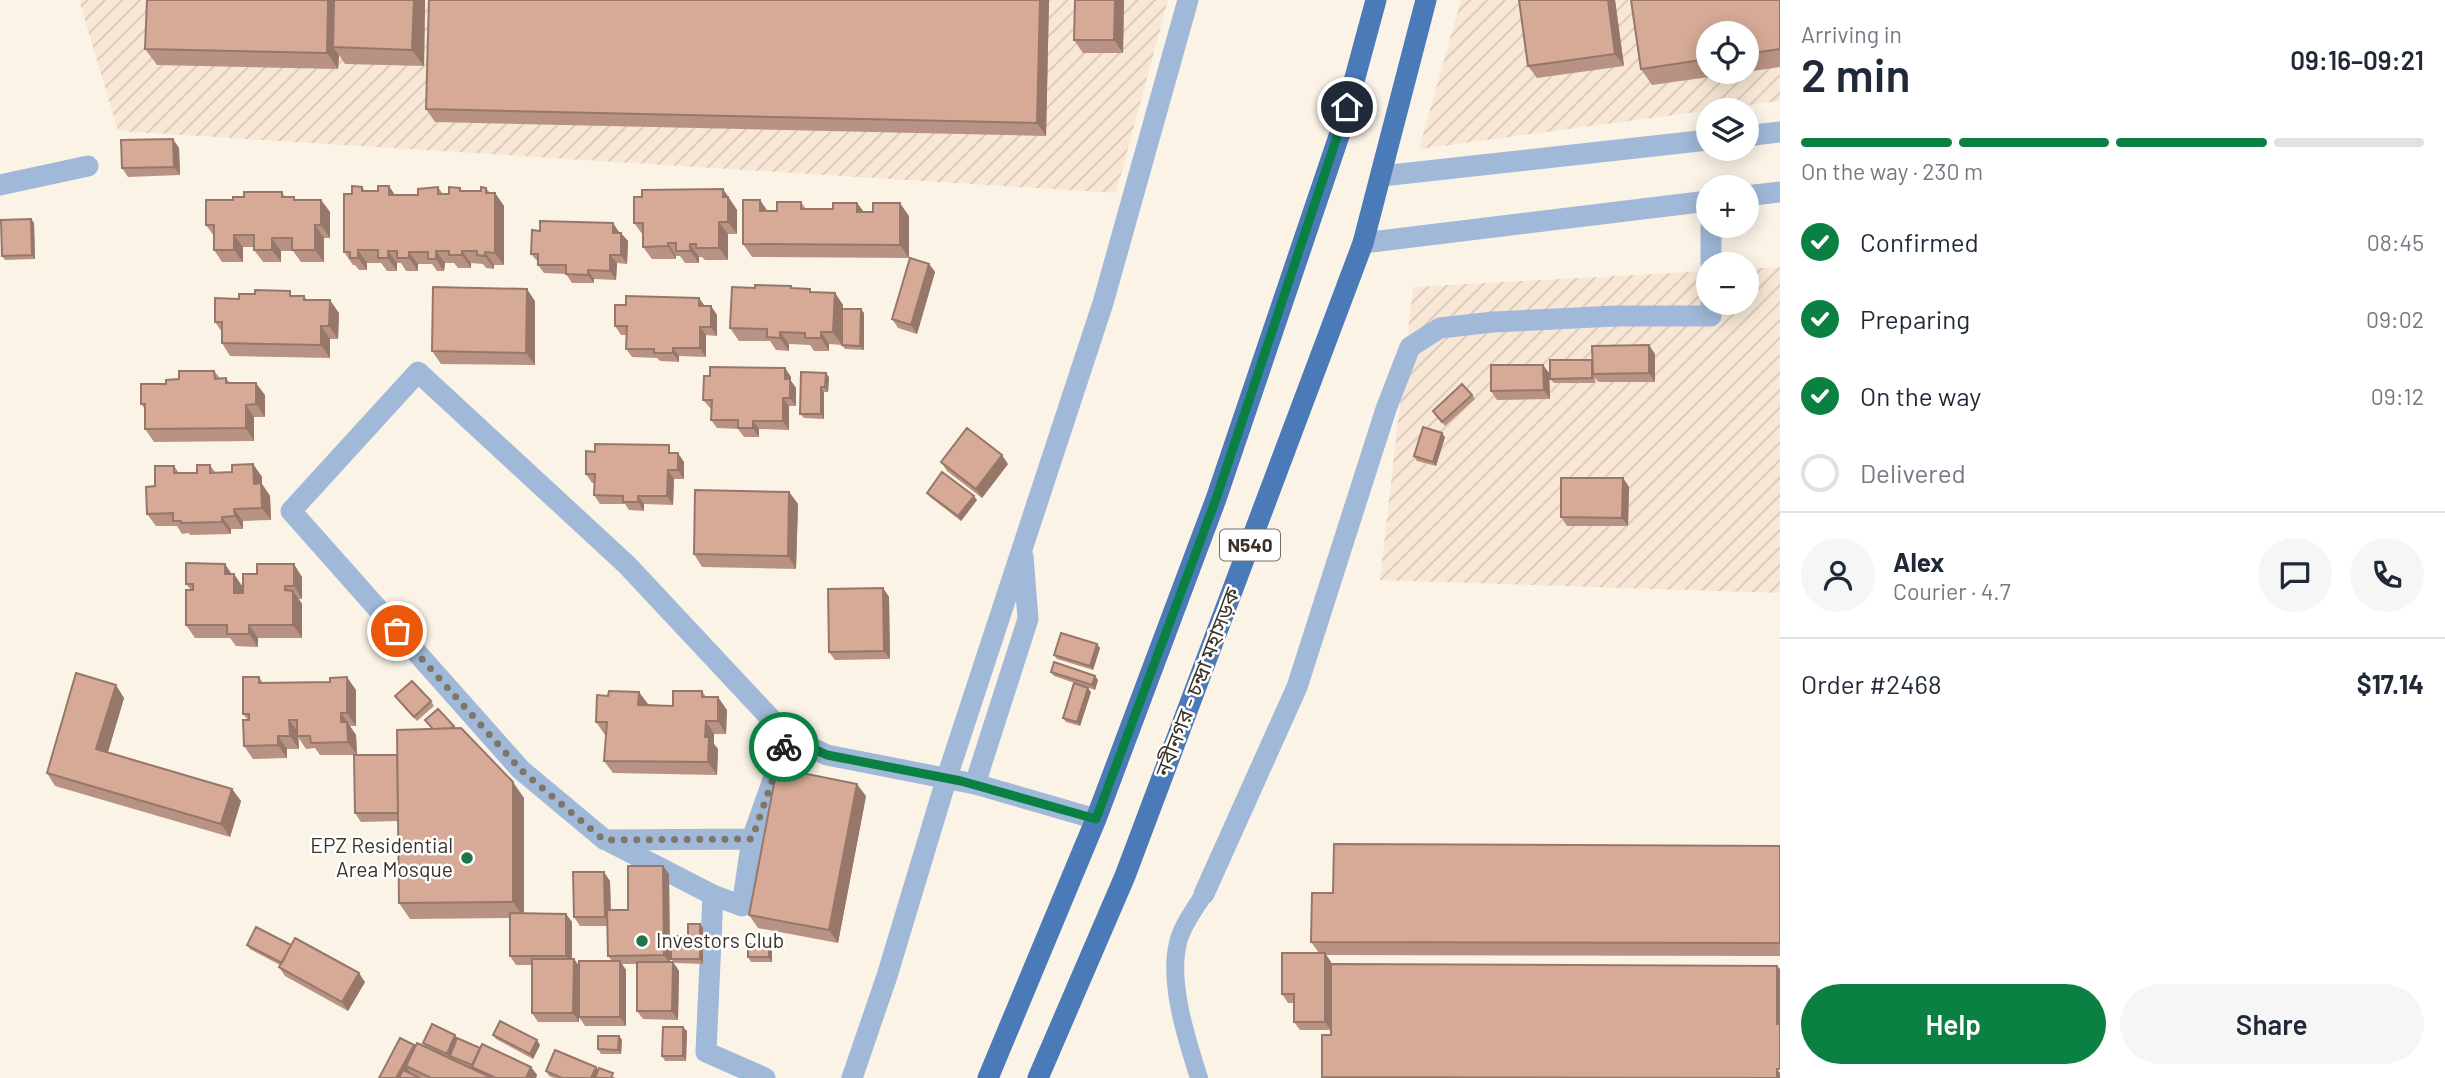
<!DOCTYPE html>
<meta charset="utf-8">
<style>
:root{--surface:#fff;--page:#f6f6f7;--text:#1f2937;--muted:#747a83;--line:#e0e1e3;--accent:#0b8043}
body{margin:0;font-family:Barlow,"Noto Sans Bengali",sans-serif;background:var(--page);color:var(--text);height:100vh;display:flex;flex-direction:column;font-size:26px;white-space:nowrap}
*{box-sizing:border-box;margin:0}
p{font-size:23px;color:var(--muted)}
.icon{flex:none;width:38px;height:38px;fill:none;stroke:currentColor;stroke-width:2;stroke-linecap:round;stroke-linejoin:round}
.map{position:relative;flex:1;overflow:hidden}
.drawer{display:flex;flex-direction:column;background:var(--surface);width:665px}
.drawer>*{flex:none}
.buttons{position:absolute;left:1696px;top:21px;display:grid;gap:14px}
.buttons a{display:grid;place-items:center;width:63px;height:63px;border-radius:50%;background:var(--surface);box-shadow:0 4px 18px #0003;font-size:35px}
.pin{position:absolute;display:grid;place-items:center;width:60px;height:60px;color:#fff;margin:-30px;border:4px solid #fff;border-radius:50%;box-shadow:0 2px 7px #0007}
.courier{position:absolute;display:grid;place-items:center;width:70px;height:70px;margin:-35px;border:5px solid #0b8043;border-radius:50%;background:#fff;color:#222;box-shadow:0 2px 9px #0007}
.headline em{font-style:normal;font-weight:600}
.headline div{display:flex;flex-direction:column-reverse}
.headline{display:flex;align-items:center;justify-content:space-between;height:119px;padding:0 21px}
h1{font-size:46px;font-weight:600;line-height:52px}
.bar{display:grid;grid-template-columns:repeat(4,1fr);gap:10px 7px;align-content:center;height:84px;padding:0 21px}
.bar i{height:9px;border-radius:5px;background:var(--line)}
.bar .on{background:var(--accent)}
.bar p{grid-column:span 4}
.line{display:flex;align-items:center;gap:18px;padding:0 21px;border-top:2px solid var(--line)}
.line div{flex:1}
.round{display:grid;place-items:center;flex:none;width:74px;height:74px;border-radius:37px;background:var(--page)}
ol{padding:0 21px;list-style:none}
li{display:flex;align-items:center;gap:21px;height:77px}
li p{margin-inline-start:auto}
li .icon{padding:7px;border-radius:50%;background:var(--accent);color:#fff;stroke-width:4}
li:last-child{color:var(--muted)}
li i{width:38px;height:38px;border:4px solid var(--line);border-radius:50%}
.primary-button{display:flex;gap:14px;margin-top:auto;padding:14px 21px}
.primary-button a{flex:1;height:80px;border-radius:42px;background:var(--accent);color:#fff;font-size:28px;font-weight:600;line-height:80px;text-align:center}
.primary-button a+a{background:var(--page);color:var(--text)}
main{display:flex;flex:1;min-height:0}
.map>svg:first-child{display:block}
.industrial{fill:url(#industrial-furrows);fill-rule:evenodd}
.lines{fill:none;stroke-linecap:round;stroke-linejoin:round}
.service{stroke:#a0b9d8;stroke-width:18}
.minor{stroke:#a0b9d8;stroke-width:21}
.trunk{stroke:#4a7bb8;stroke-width:21}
.wall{fill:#b89282}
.shaded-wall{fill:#96776a}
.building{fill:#d6aa97;stroke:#96776a;stroke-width:2}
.done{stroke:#7f766a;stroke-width:7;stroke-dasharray:0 12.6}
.route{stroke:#0b8043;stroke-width:9}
.poi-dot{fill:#207548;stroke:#fff;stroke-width:2.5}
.labels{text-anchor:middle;stroke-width:5;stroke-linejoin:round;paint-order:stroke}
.shield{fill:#fff;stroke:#767068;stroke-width:2}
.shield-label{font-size:19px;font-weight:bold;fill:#3b3327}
.street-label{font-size:21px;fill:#3b3327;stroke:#fff}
.poi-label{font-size:21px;fill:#3b3327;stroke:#fff;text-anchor:end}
</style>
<main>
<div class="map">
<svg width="1780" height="1078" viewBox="0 0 1780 1078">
<defs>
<pattern id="industrial-furrows" width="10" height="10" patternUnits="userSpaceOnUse" patternTransform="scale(1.75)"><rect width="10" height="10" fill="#f9e7d6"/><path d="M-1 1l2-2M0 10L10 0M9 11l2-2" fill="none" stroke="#d6c7b8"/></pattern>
</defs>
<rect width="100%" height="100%" fill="#fcf3e7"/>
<path class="industrial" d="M79,0h1089l-52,193 -998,-62z
M1461,0h319v101l-361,48zM1708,33h38v39h-38z
M1780,267v326l-400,-13 33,-293 295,-16v32h38l1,-34z"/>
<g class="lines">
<path class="service" d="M1199,1078c-12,-38 -31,-95 -21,-135 3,-16 17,-34 26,-49"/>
<path class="minor" d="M1746,136l34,-4
M1382,176l326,-36
M0,185l88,-19
M1746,196l34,-4
M1711,226v38
M1363,243l345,-42
M1023,556l5,63 -53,165 121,35
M788,737l-36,102 -147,1 -84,-70 -230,-259 127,-139 209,193 161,172 39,18 148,29
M610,842l103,53 29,11 10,-67
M1204,894l93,-207 89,-278 24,-62 30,-19 53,-6 123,-6h95v-13
M713,895l-7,157 59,26
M852,1078l35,-102 60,-199 156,-474 85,-303"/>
<path class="trunk" d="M988,1078l108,-259 120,-320 124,-366 36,-133
M1038,1078l87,-202 238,-633 63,-243"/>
</g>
<path class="wall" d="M147,0h278l-1,66 -79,-2 -6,-9 -1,14 -181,-4 -12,-16z
M429,0h620l-3,136 -611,-14 -9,-13z
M1075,0h49l-1,53h-40l-9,-13z
M1615,0l9,66 -87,12 -9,-12z
M1631,0h149v67l-34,5v-39h-38v39h37l-93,13 -11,-16z
M179,148l1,27 -52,2 -6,-9z
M389,186l6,9h23l20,-8 5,7h6l13,-3h19l5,-3 4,5h5l9,13v59h-10v4l-8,-1 -3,-4 -12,-1v5h-13l-4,-5h-9l-1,8h-7l-5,-7h-14v7h-12l-5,-8h-4v8h-10l-6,-8h-14v7h-8l-4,-5h-2l-9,-13 8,-58 10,-7 3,4h13z
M723,189l14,21v24h-9v26h-23l-3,-3h-3v6h-14l-5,-7h-4v3h-24l-9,-12v-12l-9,-12 8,-26z
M282,192l3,5 11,3h25l9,12v26h-6v24h-23l-8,-11h-12v11h-18l-9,-12v-3h-11v15h-21l-8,-12v-14l-8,-11 27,-25 11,-3z
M801,202l5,7h27l24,-6 7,9 45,4v42l-157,-1 -9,-13 24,-33h10z
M31,219l3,4 1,36 -30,1 -3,-4z
M613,223l6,10 9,8 -1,23 -10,-1 -1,17 -22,-1v4h-22l-6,-9 -22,-1 -6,-8v-3l-7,-8 9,-23z
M929,264l6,8 -18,62 -19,-6 -6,-9z
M793,288l19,4 23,1 8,12v4l21,4v37l-19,-1 -3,-4 -13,-1v7h-15l-4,-6 -21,-1v7l-13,-1 -6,-9h-31l-9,-13z
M304,296l3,4 32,13 -1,26h-8v19l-100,-2 -8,-13v-11l-7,-10 24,-23z
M535,301v64l-94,-1 -9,-13z
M705,306h6l6,9v21l-11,-1v22l-27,-1v6l-19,-1 -3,-3 -25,-1 -6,-8 1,-14h-6l-6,-9z
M1655,354v28h-56l-4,-4v5h-41l-4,-4 42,-19z
M1543,365l6,8 1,26 -53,1 -6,-9z
M785,368l6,9v4l5,7v18h-7v24l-30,-1v8h-15l-6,-8 -21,-1 -6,-8v-12h-1l-7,-8 7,-24z
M214,371l6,7h6l4,5 35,12v22h-11v24l-100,1 -9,-13v-20l-4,-5 25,-20 13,-5z
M829,377l-1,15h-4v27l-20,-1 -4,-4z
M1472,395l3,4 -30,27 -12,-15z
M1445,437l-9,29 -19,-5 -3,-5z
M675,453l9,9v17h-10l-1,26 -29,-1v7l-15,-1 -4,-6h-25l-6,-9v-12h-2l-6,-9z
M941,462l67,2 -26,34 -35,-27z
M253,464l9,13v7l8,12 1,24 -28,1v8h-12v5l-41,1 -1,-2 -7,1 -5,-8h-21l-9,-12 8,-28 19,-20 5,7h18l13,-8 5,7h17z
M1623,478l6,9 -1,39h-61l-6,-9z
M789,492l9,12 -2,65 -94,-2 -8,-13z
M927,493l50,7 -16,21 -31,-24z
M225,564l6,10h3l8,12v7l60,-16v22h-3l3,5v34h-44v9l-22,-1 -6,-8h-35l-9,-13 5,-35 -5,-6z
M883,588l6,9 1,62 -55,1 -6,-8z
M1097,644l3,4 -7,22 -36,-11 -3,-4z
M1051,672l44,4 3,4 -3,10 -41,-14z
M259,677l4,6 93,7v36h-6l6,9 1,20h-37l-5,-7 -9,1 -8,-12 1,12h-12v9l-34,1 -9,-13 4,-26 -5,-6z
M702,691l4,6 21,13 -1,24h-12v10l4,5 -1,26 -104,-2 -9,-12 2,-26h-1l-9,-13 52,-18 25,2z
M1091,692l-11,34 -14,-4 -3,-4z
M395,696l36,5 3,5 -17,15z
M124,698l-16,54 124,37 9,12 -11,36 -175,-51 -8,-13z
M438,709l17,19 69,70v115l42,1 6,8v37h2l5,8 33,-6 -4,-5 -1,-30h-27l-6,-9 36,-36 1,29h17l41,-36 1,88h3l6,9 -1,49 -35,-1 -6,-8v-47h-15l4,6v56h-41l-6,-9v-15v20h-41l-6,-9v-48h-16l-6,-9v-38l-100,1 -11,-16 -1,-82 -37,1 -6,-9 42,-58 35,-26 -7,-9z
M866,796l-28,147 -80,-15 -9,-13z
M1780,846v110l-454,-1 5,7v68h-31l-6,-8v-19h-6l-6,-9 37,-41 -8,-11 22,-49z
M700,924l3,4v36l-28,-1 -4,-4 17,-23z
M247,945l118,37 -17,29 -63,-35 -6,-9 1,-2 -30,-16z
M769,945l3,4v13h-21l-3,-5z
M687,1031l-1,30h-21l-3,-5z
M493,1035l47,10 -7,14 -37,-20z
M619,1036l3,4 -1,14h-20l-3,-5z
M457,1038l23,10 51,19 6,8 -1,3h-157l36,-32 38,14 -3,-4v2l-24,-11 -3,-4z
M596,1067l2,3 18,8h-62l-5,-2 -3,-5z"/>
<path class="shaded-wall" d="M328,0h12l-7,47 6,8 -1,14 -11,-16z
M414,0h11l-1,66 -12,-16z
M1040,0h9l-3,136 -9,-13z
M1115,0h9l-1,53 -9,-13z
M1608,0h7l9,66 -9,-12z
M173,139l6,9 1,27 -6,-8z
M389,186l8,13 -8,-4z
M723,189l14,21v24l-9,-12 -5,-25z
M495,193l9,13v59l-9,-12z
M321,200l9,12v26l-9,-13z
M760,200l9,13 -9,-2z
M857,203l9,12 -9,-3z
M900,203l9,13v42l-9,-13z
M31,219l3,4 1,36 -3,-4z
M719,222l9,12v26l-9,-12z
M613,223l6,9v9l-6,-8z
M315,225l9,13v24l-9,-12z
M621,233l7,8 -1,23 -6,-9z
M234,235l9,12v15l-9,-12z
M272,238l9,13v11l-9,-12z
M668,243l8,13v3l-8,-13z
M690,244l9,13v6l-9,-12z
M358,250l9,13v7l-9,-12z
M388,251l9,12v8l-9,-13z
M436,251l9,12 -1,8 -8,-12z
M462,251l9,12v5l-9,-13z
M409,252l9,12v7l-9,-13z
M485,252l9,13v4l-9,-13z
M610,255l7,8 -1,17 -6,-9z
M929,264l6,8 -18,62 -6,-9z
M588,270l6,9v4l-6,-8z
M527,289l8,12v64l-9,-12z
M835,293l8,12 -1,40 -9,-13z
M699,298l6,8h-6z
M330,300l9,13 -1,26 -9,-13z
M711,306l6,9v21l-6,-9z
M861,309l3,4v37l-4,-4z
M321,326l9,13v19l-9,-13z
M700,327l6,8v22l-6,-9z
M780,332l9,12v7l-9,-13z
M821,332l8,12v7l-8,-13z
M1649,345l6,9v28l-6,-9z
M673,348l6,8v6l-6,-9z
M1543,365l6,8 1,26 -6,-9z
M785,368l6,9v4l5,7v18l-6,-8 -5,-19z
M826,373l3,4 -1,15 -3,-5z
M256,383l9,12v22l-9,-13z
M821,387l3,5v27l-3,-5z
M783,398l6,8v24l-6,-9z
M246,405l8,12v24l-8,-13z
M753,421l6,8v8l-6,-9z
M1442,433l3,4 -9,29 -3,-4z
M678,453l6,9v17l-6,-9z
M1002,455l6,9 -26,34 -6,-9z
M253,464l9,13v7l8,12 1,24 -9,-12 -8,-24z
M668,470l6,9 -1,26 -6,-9z
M1623,478l6,9 -1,39 -6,-8z
M789,492l9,12 -2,65 -8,-13z
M638,496l6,8v7l-6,-9z
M974,496l3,4 -16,21 -3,-5z
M234,509l9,12v8l-8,-13z
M222,517l9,12v5l-9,-12z
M225,564l8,12 -8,-2z
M294,564l8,13v22l-8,-13z
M234,574l8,12v20l-8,-13z
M285,586l8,12v-7l9,13v34l-9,-13z
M883,588l6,9 1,62 -6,-8z
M249,625l9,13v9l-9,-13z
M1097,644l3,4 -7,22 -3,-4z
M1095,676l3,4 -3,10 -3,-5z
M347,677l9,13v36l-9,-13z
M116,685l8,13 -19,64 -9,-13z
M1088,688l3,4 -11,34 -3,-4z
M639,692l9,12 -1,13 -9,-12z
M718,697l9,13 -1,24 -8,-13z
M341,713l15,22 1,20 -9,-13 -7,-20z
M289,720l9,12 1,17 -9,-13z
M706,721l8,13v10l4,5 -1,26 -9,-13 -3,-25z
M278,736l9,13v9l-9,-13z
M513,782l11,16v120l-11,-16z
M857,784l9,12 -28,147 -9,-13z
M232,789l9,12 -11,36 -9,-13z
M663,866l6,8 1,90 -6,-9z
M604,872l6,9 1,45 -6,-9z
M566,914l6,8v43l-6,-9z
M700,924l3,4v36l-3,-5z
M769,945l3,4v13l-3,-5z
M1325,953l6,9v68l-6,-8z
M574,959l6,8 -1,55 -6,-9z
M620,961l6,9v56l-6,-9z
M673,962l6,9 -1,49 -6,-9z
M1777,966l3,3v60l-3,-5z
M359,973l6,9 -17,29 -6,-9z
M683,1027l4,4 -1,30 -3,-5z
M455,1035l3,5 -8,18 -3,-4z
M619,1036l3,4 -1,14 -3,-4z
M537,1040l3,5 -7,14 -3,-5z
M414,1045l6,8 -14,13 4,6 -3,6h-11z
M531,1067l6,8 -1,3h-10z
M596,1067l3,4 -3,7h-5z
M1777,1069l3,4v5h-3z"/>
<path class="building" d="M147,0h181l-1,53 -182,-4z
M334,0h80l-2,50 -79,-3z
M429,0h611l-3,123 -611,-14z
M1075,0h40l-1,40h-40z
M1519,0h89l7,54 -87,12z
M1631,0h149v49l-34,5v-21h-38v26l-67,10z
M173,139l1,28 -52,1 -1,-28z
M352,186l10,1v4h16v-5h11v9h29v-6l20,-2v7h11v-7l11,1v3h21v-4l5,1v5h9v60l-10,-1v4l-8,-1v-4h-15v4h-13v-4h-13v8h-8v-7h-19v6h-12v-7h-9v7h-10v-8h-20v8h-8v-6h-6v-58h8z
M723,189v8h5v25h-9v26h-23v-4h-6v7h-14v-8h-8v3l-25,1v-24h-9v-26h8v-7z
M244,192h38v5h12v3h27v25h-6v25h-23v-12h-20v12h-18v-15h-20v15h-20v-25h-8v-25h27v-3h11z
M743,200h17v11h17v-9h24v7h32v-6h24v9h16v-9h27v42l-157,-1z
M31,219l1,36 -30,1 -1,-36z
M540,221l73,2v10h8v22h-11v16l-22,-1v5l-22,-1v-9h-28v-11h-7l1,-24 8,1z
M910,258l19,6 -18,61 -19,-6z
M755,285l36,1v2l19,1v3l25,1 -2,39h-12v6h-16v-5l-25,-1v6l-13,-1v-8l-37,-1 2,-41 23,1z
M433,287l94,2 -1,64 -94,-2z
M255,290l35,1v5h14v4h26l-1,26h-8v19l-99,-2v-21h-7v-24l24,1v-5h16z
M626,296l73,2v8h12v21h-11v21h-27v5h-19v-4h-28l1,-23h-12v-21h11z
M842,309h19l-1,37 -18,-1z
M1649,345v28l-56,1 -1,-28z
M1550,360h42v18l-42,1z
M1491,365h52l1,25 -53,1z
M710,367l75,1v11h5v19h-7v23h-30v7h-15v-8h-27l1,-20h-9l1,-24h6z
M179,371h35l1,8 11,-1v5h30v21l-10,1v23l-101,1v-25h-4v-20h25v-4l13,-1z
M801,372l25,1 -1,14h-4v27h-21z
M1462,384l10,11 -30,27 -9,-11z
M1423,427l19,6 -9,29 -19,-6z
M967,428l35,27 -26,34 -35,-27z
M595,444l74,1v8h9v17h-10l-1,26h-29v6h-15v-6l-29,-1 1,-21h-9v-23l9,1z
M253,464l1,20 7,-1 1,25 -28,1 1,7 -13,1v5l-41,1v-2h-8v-8l-26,1 -1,-27 9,-1v-20h19v7h23v-8h13v8l22,-1v-7z
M942,472l32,24 -16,20 -31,-23z
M1561,478h62l-1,40 -61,-1z
M695,490l94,2 -1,64 -94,-2z
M186,563l39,1v10h9v19h9v-19h14v-10h37v22h-9v4l8,1v34h-44v9h-22v-9h-41v-35h7v-6h-7z
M883,588l1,63 -55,1 -1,-63z
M1061,633l36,11 -7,22 -36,-11z
M1054,662l41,14 -3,9 -41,-13z
M76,673l40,12 -20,64 136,40 -11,35 -174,-51z
M243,677h16v6l71,-1v-4l17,-1v36h-6v9h6l1,20 -37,1 -1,-7h-13v-16h-8l1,16h-12v9l-34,1 -1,-26h6v-6h-6z
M412,681l19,20 -17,16 -19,-21z
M1074,683l14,5 -11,34 -14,-4z
M609,691l30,1 -1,13 35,1v-15h29v6h16v24h-12l-1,16h4l-1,25 -104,-1 3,-39h-11l1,-27 11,1z
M438,709l16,17 -3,2 -18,1 -8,-9z
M461,728l52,54v120l-114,1 -2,-173z
M354,755h43l1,58h-43z
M777,768l80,16 -28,146 -80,-15z
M1334,844l446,2v97l-469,-1 1,-49h21z
M628,866h35l1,89 -56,1 -1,-46h21z
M573,872h31l1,45h-31z
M510,913l56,1v42h-56z
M688,924h12v35h-29v-23h17z
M256,927l35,18 -9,18 -35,-18z
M295,938l64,35 -17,29 -63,-35z
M748,944l21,1v12h-21z
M1282,953h43v69h-31v-28h-12z
M532,959h42l-1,54h-41z
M579,961h41v56h-41z
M637,962h36l-1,49h-35z
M1331,964l446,2v58h3v45h-3v9l-455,-1v-42h9z
M500,1021l37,19 -7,14 -37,-19z
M432,1024l23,11 -8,19 -24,-11z
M663,1027h20v29h-21z
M598,1036h21l-1,14 -20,-1z
M400,1038l14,7 -18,33h-17z
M457,1038l23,10 -8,17 -22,-9z
M417,1043l75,35h-61l-25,-12z
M482,1044l49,23 -5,11h-30l-24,-11z
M555,1050l41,17 -5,11h-29l-16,-7z
M599,1068l14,5 -2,5h-16z
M403,1070l17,8h-21z"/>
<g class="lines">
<path class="done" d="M397,631l124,139 83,70 148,-1 32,-92"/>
<path class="route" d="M784,747l4,-10 39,18 134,26 135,38 120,-320 131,-392"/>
</g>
<g class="poi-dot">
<circle cx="467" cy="858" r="7"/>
<circle cx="642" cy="941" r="7"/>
</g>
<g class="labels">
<rect class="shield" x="1220" y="529.5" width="60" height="31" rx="5"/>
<g class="shield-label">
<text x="1250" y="552">N540</text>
</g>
<g class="street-label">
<text transform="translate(1198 682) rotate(-69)" y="7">নবীনগর - চন্দ্রা মহাসড়ক</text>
</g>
<g class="poi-label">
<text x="453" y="853">EPZ Residential<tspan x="453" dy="24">Area Mosque</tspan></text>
<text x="656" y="948" text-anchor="start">Investors Club</text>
</g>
</g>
</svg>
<div class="buttons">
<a><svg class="icon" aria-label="locate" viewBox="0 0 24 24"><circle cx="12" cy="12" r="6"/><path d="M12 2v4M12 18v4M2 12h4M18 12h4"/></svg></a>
<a><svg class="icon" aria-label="layers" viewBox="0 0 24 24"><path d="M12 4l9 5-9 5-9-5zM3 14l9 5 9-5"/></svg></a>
<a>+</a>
<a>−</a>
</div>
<div class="pin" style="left:397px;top:631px;background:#ea580c"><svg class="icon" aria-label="bag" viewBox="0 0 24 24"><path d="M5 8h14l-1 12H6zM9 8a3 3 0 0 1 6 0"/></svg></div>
<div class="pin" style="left:1347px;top:107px;background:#1f2937"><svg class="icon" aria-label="home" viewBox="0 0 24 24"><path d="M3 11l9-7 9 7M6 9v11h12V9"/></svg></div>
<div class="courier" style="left:784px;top:747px"><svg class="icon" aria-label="bike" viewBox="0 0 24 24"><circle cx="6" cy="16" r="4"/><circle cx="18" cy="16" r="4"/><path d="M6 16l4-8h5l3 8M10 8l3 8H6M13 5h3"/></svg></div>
</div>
<section class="drawer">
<div class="headline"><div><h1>2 min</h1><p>Arriving in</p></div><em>09:16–09:21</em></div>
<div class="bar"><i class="on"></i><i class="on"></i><i class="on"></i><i></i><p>On the way · 230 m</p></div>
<ol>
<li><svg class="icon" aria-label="check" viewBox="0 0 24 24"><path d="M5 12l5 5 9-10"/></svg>Confirmed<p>08:45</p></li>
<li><svg class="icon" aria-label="check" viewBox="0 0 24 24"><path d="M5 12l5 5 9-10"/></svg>Preparing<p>09:02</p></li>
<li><svg class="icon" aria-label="check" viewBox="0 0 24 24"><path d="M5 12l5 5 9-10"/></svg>On the way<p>09:12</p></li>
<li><i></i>Delivered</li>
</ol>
<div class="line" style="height:126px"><a class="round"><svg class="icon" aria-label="person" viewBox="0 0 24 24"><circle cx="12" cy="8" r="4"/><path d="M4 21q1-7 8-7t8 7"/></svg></a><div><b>Alex</b><p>Courier · 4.7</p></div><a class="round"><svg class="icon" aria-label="chat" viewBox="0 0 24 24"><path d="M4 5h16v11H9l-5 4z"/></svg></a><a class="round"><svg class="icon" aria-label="phone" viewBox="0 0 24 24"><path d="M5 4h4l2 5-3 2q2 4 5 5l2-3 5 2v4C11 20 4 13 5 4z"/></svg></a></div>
<div class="line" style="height:91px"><div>Order #2468</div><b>$17.14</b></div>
<div class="primary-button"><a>Help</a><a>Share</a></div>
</section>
</main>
